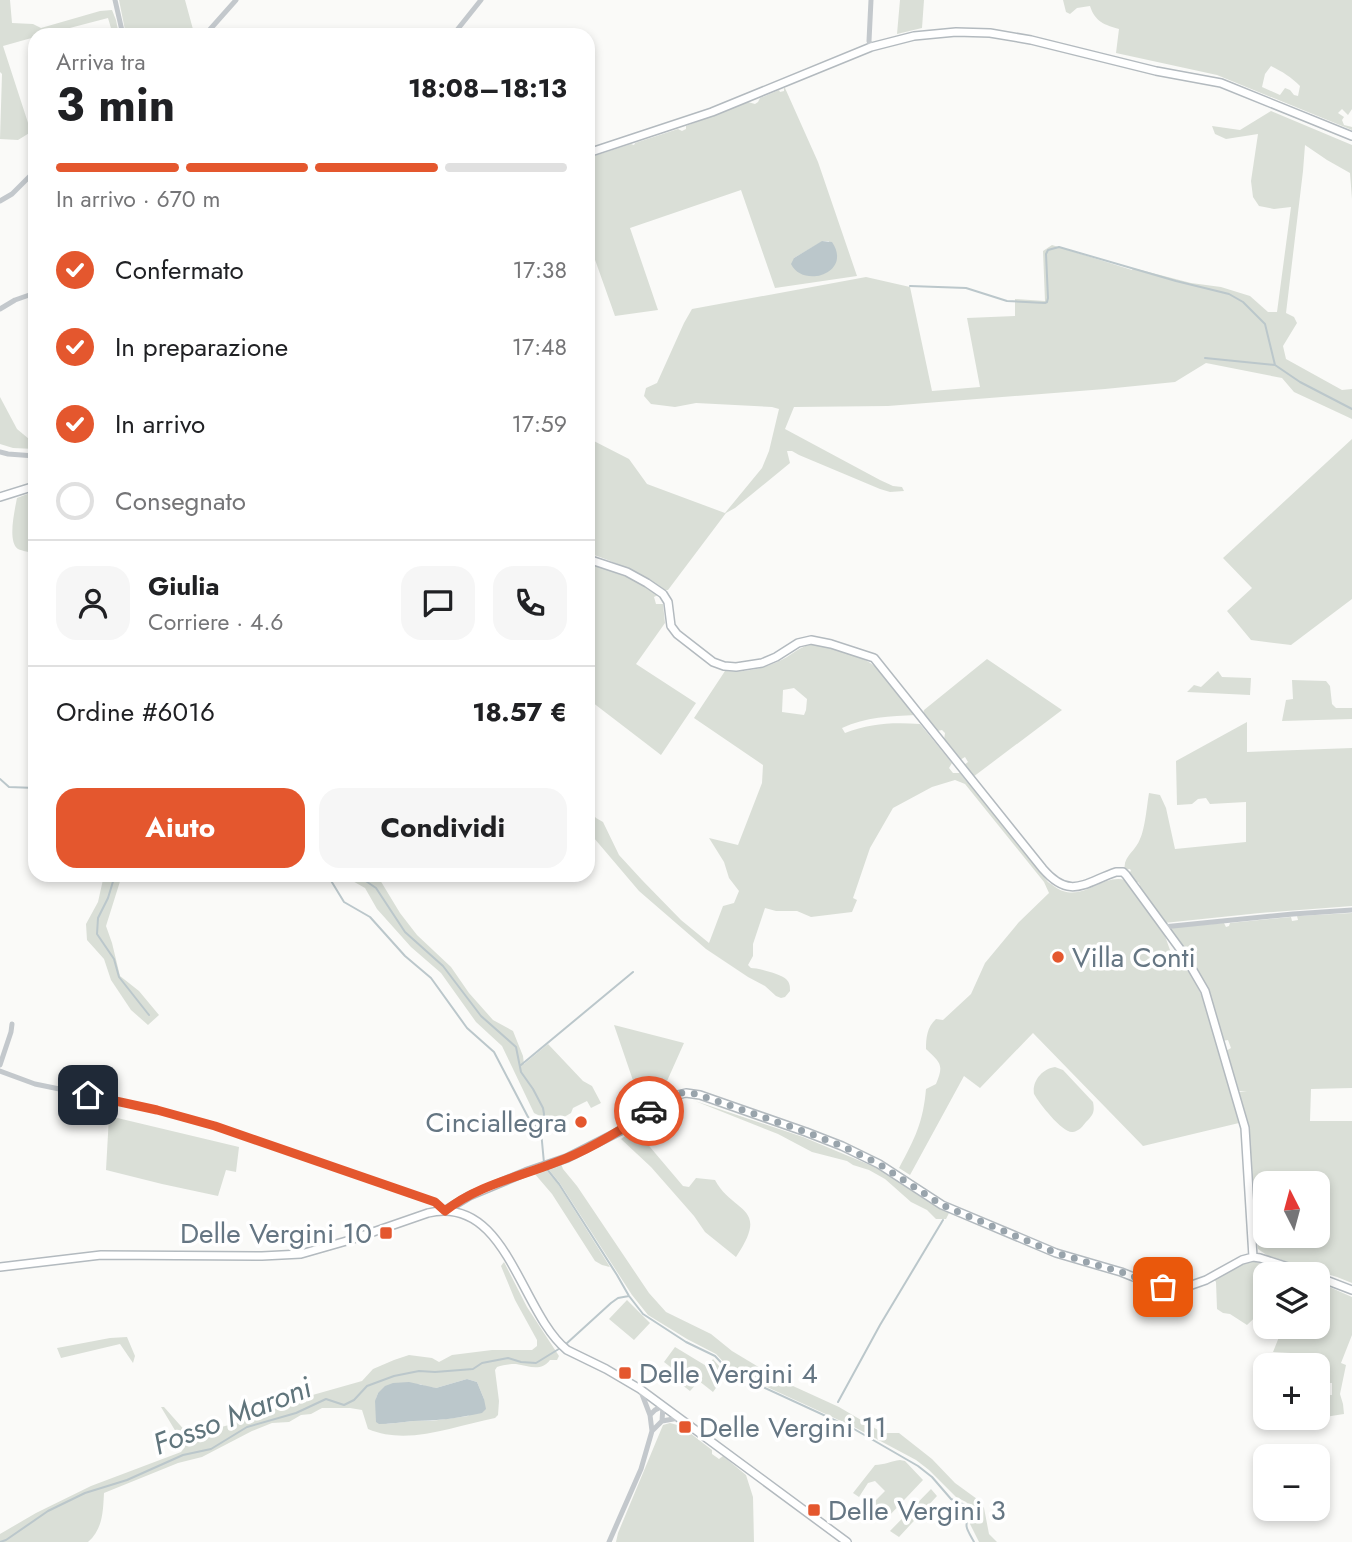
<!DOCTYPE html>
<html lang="it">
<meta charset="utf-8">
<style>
:root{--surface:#fff;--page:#f6f6f6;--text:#202124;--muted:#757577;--line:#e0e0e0;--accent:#e4572e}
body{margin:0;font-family:Jost,sans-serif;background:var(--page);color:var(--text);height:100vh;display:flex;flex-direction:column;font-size:26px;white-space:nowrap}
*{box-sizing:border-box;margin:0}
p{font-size:23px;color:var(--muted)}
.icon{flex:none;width:38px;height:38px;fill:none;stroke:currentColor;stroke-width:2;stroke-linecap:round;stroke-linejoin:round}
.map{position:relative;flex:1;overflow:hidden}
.sheet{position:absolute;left:28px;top:28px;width:567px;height:854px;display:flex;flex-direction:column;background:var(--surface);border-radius:21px;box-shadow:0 4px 10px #0003}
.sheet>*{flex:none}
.needle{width:46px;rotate:354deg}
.fabs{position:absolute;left:1253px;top:1171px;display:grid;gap:14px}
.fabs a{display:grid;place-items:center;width:77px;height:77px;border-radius:14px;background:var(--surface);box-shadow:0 4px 10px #0003;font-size:35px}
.pin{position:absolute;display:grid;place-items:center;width:60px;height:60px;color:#fff;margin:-30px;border-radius:14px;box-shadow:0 4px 10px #0006}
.courier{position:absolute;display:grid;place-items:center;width:70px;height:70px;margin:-35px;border:5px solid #e4572e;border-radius:50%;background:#fff;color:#222;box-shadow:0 2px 9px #0007}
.headline em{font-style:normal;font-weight:700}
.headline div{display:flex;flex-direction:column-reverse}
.headline{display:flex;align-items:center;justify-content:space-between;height:119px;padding:0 28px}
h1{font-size:46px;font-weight:700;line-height:52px}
.bar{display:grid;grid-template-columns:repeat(4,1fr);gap:10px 7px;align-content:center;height:84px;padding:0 28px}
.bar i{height:9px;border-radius:5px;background:var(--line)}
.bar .selected{background:var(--accent)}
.bar p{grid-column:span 4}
.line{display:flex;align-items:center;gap:18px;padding:0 28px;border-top:2px solid var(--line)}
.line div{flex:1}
.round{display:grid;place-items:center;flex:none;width:74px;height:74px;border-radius:21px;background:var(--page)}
ol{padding:0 28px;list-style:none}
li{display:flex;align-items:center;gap:21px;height:77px}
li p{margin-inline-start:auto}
li .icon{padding:7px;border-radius:50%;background:var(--accent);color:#fff;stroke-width:4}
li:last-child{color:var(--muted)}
li i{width:38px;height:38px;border:4px solid var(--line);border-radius:50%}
.primary-button{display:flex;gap:14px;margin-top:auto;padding:14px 28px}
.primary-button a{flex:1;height:80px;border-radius:21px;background:var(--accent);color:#fff;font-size:28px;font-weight:700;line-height:80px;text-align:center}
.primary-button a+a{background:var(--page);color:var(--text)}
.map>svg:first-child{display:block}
.green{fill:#dadfd7;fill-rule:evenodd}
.water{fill:#bbc7cb}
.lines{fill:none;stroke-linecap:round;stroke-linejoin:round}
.stream{stroke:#bbc7cb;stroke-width:2}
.secondary-casing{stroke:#b3babf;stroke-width:10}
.street{stroke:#c3c8cc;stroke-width:5}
.secondary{stroke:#fff;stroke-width:7}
.done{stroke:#99a4ac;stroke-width:7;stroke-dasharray:0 12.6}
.route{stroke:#e4572e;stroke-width:9}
.poi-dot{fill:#e4572e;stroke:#fff;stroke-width:2.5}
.labels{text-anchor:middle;stroke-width:7;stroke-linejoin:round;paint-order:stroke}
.poi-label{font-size:28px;fill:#657683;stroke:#fff;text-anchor:start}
.water-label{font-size:30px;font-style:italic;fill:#60757c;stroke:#fff}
</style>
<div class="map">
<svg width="1352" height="1542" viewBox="0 0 1352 1542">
<rect width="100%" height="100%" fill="#fafaf8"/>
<path class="green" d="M0,0h10l2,23 21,1 8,4 59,-17 12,-1 4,10 3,15h-6l-5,-17 -65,17h-8v2l-32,9 28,86 -13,8 -18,-1 2,-65 -2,-2z
M119,0h66l9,33 -17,-2 -14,4h-37z
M900,0h24l-2,28 -25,6z
M1063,0h289v109l-4,6 -6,-6 -4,4 6,4 -2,3 2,5 8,2v3l-135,-55 -101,-22 3,-24c-14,-4 -24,-7 -29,-23l-13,2 -7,6 -4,-2zM1271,66c12,6 20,11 29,20l-2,10 -4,-1 -4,-5 -5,-2 -5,7 -18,-8 3,-13z
M784,88h1l33,74 39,114 -82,12 -34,-98 -111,38 28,82 -43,6 -27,-76v-82l43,-14 3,1 1,-2 43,-14 4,2 4,-2v-3l62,-24 7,2 3,-2 2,-4 19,-8 1,2 4,-1zM823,241h6l-8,34h-17l-10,-17z
M1271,111l81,34v54l-2,-26 -23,-13 -22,-15 -2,26 -17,142 8,4 3,6 -14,23 3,13 56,31 10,-1v30l-58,-27 -12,-14 -76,-15 -31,19 -70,7 -217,17 -94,1 -9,22 95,51 13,6 9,1 2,4 -14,1 -10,-3 -81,-34 -7,-4h-5l3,12 -55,45 -9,5 -58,77h-5c-25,-17 -46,-28 -75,-37v-115l41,21 18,25 78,29 37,-45 7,-17 10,-42 -7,-2 -76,-4 -21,4 -24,-3 -7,-8 2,-8 11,-5 27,-60 8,-14 174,-32 44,10 22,104 48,-4 -13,-69 48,-2v-17l30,2 -2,-50 9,-6 80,25 1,-2 58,15 30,4 29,9 18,16h9l14,-105 -17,2 -15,-3 -6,-9 -2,-16 7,-47 -32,5 -11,-5 -3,-8 28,4z
M0,397l17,32 18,15v5l-22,-1 -13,-4z
M1352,439v160l-61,46 -40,-5 -24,-29 25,-23 -29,-30z
M35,491v42h-4l-1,9 3,1 2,11c-5,-2 -13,-3 -17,-5 -11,-7 -3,-40 -1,-51z
M588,563l50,18 20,14 -4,2 2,7h7l2,19 -29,41 60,39 -35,52 -73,-56z
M813,644c17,5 38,8 54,17 17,9 36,39 49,54 -26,1 -50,2 -74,13l3,5c25,-10 49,-11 75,-9l32,39 -3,5 4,5h7l88,109c5,3 10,8 15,9 22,8 41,-17 62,-11l40,56 10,28 12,3 16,31 36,125 -96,23 -110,-113 -53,55 -16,-12 -54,99 -11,-7c16,-30 24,-45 27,-79l10,-5c8,-19 5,-21 -10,-35 0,-11 1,-22 10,-30l7,1 28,-26 14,-31 34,-41 30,-29 -5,-11 -79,-98 -10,-4 -23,7 -39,21 -23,40 -17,50 4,2 -5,12 -41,5 -14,-6h-21l-11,-3 -12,36v12l-5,9 3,3c7,0 30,6 35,11 4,4 4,7 4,12l-5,6 -4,1 -5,-2 -11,-10 -17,-9 -42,-28 -67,-58 -51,-60v-23l8,10 7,4 16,33 23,25 39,40 28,23 14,-37 11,-3 5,-12 -10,-13 -5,-16 -15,-24 29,7 24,-62 1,-18 -69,-47 31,-47c21,2 43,-3 62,-14 9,-6 15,-11 26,-13zM794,688l13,11 -1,11 -2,5 -22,-3 1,-22z
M987,659l75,51 -89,67 -9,-12 4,-3 -3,-5 -5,3 -16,-20 1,-7 -3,-3 -5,1 -14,-17 1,-4z
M1218,671l4,6 29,1 -1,17 -63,-3 7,-7 7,2z
M1292,680l34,1 4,5 2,18 4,4h16v11l-70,2 4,-21 7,-1z
M1247,722v30l105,-4v158l-92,7 -96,10 -25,-36 1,-2 -2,-3h-2l-8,-9 3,-2 -1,-2 -5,1c-3,-13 11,-19 15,-31 5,-10 7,-34 9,-46l11,2 6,13 9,41 71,-7v-40l-36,2 -4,-6 -8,1 -6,5 -15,1 -1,-44z
M104,875h18l-16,51 6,17 8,33 19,15 20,24 -11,10 -17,-15 -20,-30 -7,-21 -17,-19 -1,-16 12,-22z
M342,875h35l23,38 17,22 34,32 18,26 24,27 20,11 10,25 1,8 24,-20 35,37 9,5 9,17 -10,5 -4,-7 -14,7 -2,5 -17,10 -20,-10 -32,-67 -26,-24 -35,-49 -30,-26 -34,-38 -12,-21z
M1352,913v175l-41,1 -1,32h42v162l-15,-6 -69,-21 -10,-7 -3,-27 2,-3 -2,-2 -7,-94 -9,-31 8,-1h-8l-13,-40 5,-3 -3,-8 -6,1 -16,-53 -17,-35 -20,-25 55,-5 2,4 3,-1 1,-3 61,-6 1,4 6,-1 -1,-4zM1265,1183h53v53h-53z
M614,1025l70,18 -25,56 -22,13 -2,-12 3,-5z
M1055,1067l8,3 30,32c2,10 0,13 -7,20 -3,4 -7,9 -13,10 -10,2 -34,-29 -39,-38 -2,-13 8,-25 21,-27z
M695,1101l108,36 74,31 72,45 -3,6h-10l-9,-9 -16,-8 -26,-23 -16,-9 -16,-5 -6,-4 -35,-9 -34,-18z
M665,1109l-26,25 44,52 6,1 7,-9 19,2c18,34 56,25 21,77l-31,-25 -11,-16 -43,-49 -30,-28z
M109,1116l130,31 -3,25 -10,-2 -8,26 -56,-12 -56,-14z
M560,1161l3,8 14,17 72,107 17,19 45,22 21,17 50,30 57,26 44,26h16l33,26 23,24 22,16 7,9 5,26 8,8h-18l-9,-18 1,-12 -1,-6 -4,-4 -10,-5 -27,-27 -13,-10 -60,-32 -124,-57 -16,-17 -29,-15 -39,-24 -16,-20 -73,-113 -10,-12 1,-5z
M546,1170l12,14 52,83 -8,-2 -7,-4 -43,-67 -18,-21z
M1253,1261l11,4 -2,8 3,16 -4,7 3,13 -17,16 -17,-11 -7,-1 -6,-4 -1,-27 -2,-3 30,-15z
M504,1262l23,45 32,49 -2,4h-7c-9,12 -21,6 -34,4 -7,0 -13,1 -19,3l-2,3 4,31 -1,14 -3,3c-41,8 -87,28 -127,11l-6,-19 -12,-2h-28l-11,6 -10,1 -12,7 -17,1 -20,8 -50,26 -24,6 -74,30c-1,18 -1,36 -16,49h-88v-8l36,-21 55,-27 90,-34 4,-5 -24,-40h3l31,35 26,-15 8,-2 8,-8 13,-5 14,1 38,-15 60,-17 11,-12 21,-9 15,-5 23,3 7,4 13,-7 40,-5h40l5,-4v-6l-22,-40 -14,-34zM467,1379l10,3 7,17 -16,17 -37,5h-18l-26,3c-8,-12 -15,-16 -9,-31l42,-9 7,3 9,1z
M1318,1282l34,15v38l-11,28 5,2 -6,29 3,10 1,10 -45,7 -2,-3h21v-23h14v-12h-8l-1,3h-5v-21h-14l4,-11 -35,-2 10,-25 35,-1z
M627,1300l23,23 -16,17 -25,-21z
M127,1337l8,19 -2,7 -13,-19 -59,14 -4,-10 53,-10z
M675,1347l33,20 5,-8 13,15 -13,18 -14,-11 -9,10 -17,-13 4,-6 -13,-10z
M670,1423l11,3 31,24v4l7,5 4,-3 23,19 7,22 1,45h-138l2,-9 45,-108z
M900,1460l5,1 18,19 -35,37 -15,-14 12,-12 -10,-10 -7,2 -9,14 -6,-4 22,-28c9,0 16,-4 25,-5z
M931,1489l6,7 -38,41 -9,-6z"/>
<path class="water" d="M822,241l10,1c21,31 -29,47 -41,22l3,-6z
M467,1379l10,3 7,17 2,10 -4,4c-23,5 -45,8 -69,8 -11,1 -23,3 -34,3l-3,-2 -1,-21 3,-8 7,-7 8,-3 16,-1 27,6z"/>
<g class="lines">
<path class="stream" d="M910,286l56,2 41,13 38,2 2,-1 1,-4 -2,-44 2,-4 11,-3 117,34 53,13 14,8 22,22 10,41
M1205,358l70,7 25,17 52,27
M0,779l9,8 26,1
M115,875l-7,23 -10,20 -1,16 17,25 5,18 30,38
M325,875l5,4 14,23 26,15 35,39 26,22 36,50 27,24 34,65 11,13
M357,875l19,13 29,44 38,34 38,50 35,31 5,25 12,17 10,19 1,6 -3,17 3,32
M521,1065l112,-93
M546,1168l13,16 58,91 12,21 14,18 43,28 29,14 15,16 124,57 64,37 14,11 19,22 16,7 2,5c-4,17 -4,15 5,31
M566,1344l45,-41 7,-5 11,-2
M838,1402l42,-77 63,-105
M0,1542l6,-2 42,-29 37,-18 42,-13 56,-25 28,-6 36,-22 49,-14 30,-14 18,6 10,-5 13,-14 27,-10 25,-5 16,1 38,-3 9,-6 26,-5 13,4 15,1 26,-16"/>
<g class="secondary-casing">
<path id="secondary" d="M588,153l124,-41 159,-65 43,-11 42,-4 34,1 41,7 125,31 65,12 131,53
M0,497l35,-11
M588,559l39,13 20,11 16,11 5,8 3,24 6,8 36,28 11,4 12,1 26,-4 14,-6 22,-14 13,-3 20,4 43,14 169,211c27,31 41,14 73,3h7l3,3 57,78 22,38 40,137 8,129
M446,1210l23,-14 57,-24 41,-14 55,-28 51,-34 13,-3 14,2 106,37 36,14 37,18 63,41 114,48 65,19 33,13 17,3 18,-2 17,-6 36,-20 11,-3 7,1 50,16
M0,1267l101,-12 161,1 39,-2 49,-14 78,-27c79,-19 92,99 139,137l39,19 34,20 207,153
M1318,1277l34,13"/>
</g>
<path class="street" d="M115,0l8,35
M205,35l31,-35
M453,35l28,-35
M871,47l-2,-6 2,-41
M0,201l12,-7 23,-23
M0,309l15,-9 20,-7
M0,452l8,2 27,2
M1163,927l130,-13 59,-4
M0,1065l11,-33 1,-8
M0,1071l35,13 122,25 58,17 220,76 10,9
M650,1415l5,-5 8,-4 -1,15
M652,1431l10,-10 17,-3
M609,1542l32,-73 11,-38 -2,-16 -10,-26"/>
<use href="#secondary" class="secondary"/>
</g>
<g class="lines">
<path class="done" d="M649,1111l17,-12 14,-6h12l25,8 89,31 36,14 37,18 63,41 114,48 65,19 42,15"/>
<path class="route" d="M88,1095l69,15 58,16 220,76 10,9c31,-25 73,-34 109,-48 34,-12 66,-32 95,-52"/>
</g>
<g class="poi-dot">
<circle cx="1058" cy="957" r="7"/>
<circle cx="581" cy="1122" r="7"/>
<rect x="379" y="1226" width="14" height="14" rx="3.5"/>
<rect x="618" y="1366" width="14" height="14" rx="3.5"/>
<rect x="678" y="1420" width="14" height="14" rx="3.5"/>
<rect x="807" y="1503" width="14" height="14" rx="3.5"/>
</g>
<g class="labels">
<g class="poi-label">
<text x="1072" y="967">Villa Conti</text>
<text x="567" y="1132" text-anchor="end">Cinciallegra</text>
<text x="372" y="1243" text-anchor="end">Delle Vergini 10</text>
<text x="639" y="1383">Delle Vergini 4</text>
<text x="699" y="1437">Delle Vergini 11</text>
<text x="828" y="1520">Delle Vergini 3</text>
</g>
<g class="water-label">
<text transform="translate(232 1416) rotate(-21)" y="10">Fosso Maroni</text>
</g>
</g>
</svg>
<div class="fabs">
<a><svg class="needle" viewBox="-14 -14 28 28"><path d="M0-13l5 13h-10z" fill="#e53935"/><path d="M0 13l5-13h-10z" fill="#757577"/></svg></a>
<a><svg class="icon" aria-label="layers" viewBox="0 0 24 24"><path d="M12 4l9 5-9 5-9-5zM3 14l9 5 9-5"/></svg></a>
<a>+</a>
<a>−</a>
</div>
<div class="pin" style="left:1163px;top:1287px;background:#ea580c"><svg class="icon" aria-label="bag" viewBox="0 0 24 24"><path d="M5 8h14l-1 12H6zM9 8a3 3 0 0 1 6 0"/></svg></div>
<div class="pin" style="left:88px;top:1095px;background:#1f2937"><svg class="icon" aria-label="home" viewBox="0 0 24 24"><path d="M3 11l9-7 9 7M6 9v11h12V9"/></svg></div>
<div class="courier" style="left:649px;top:1111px"><svg class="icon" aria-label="car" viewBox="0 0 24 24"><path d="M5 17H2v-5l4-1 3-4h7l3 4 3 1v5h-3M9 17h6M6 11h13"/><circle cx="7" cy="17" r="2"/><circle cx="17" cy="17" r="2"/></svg></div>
<section class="sheet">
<div class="headline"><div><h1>3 min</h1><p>Arriva tra</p></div><em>18:08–18:13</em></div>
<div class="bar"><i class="selected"></i><i class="selected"></i><i class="selected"></i><i></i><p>In arrivo · 670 m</p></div>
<ol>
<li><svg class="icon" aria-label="check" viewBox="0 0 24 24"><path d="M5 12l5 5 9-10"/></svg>Confermato<p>17:38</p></li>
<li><svg class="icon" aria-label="check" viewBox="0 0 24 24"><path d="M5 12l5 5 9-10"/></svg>In preparazione<p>17:48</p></li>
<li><svg class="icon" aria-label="check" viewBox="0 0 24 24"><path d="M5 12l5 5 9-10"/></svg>In arrivo<p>17:59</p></li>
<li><i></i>Consegnato</li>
</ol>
<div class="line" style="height:126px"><a class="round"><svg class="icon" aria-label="person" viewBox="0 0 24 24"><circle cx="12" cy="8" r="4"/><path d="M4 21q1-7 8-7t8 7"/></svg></a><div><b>Giulia</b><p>Corriere · 4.6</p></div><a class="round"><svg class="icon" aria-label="chat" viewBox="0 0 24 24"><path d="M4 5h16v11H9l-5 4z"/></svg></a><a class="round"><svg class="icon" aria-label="phone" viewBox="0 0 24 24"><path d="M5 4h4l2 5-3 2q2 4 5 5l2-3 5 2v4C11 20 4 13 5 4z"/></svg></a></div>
<div class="line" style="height:91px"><div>Ordine #6016</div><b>18.57 €</b></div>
<div class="primary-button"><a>Aiuto</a><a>Condividi</a></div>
</section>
</div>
